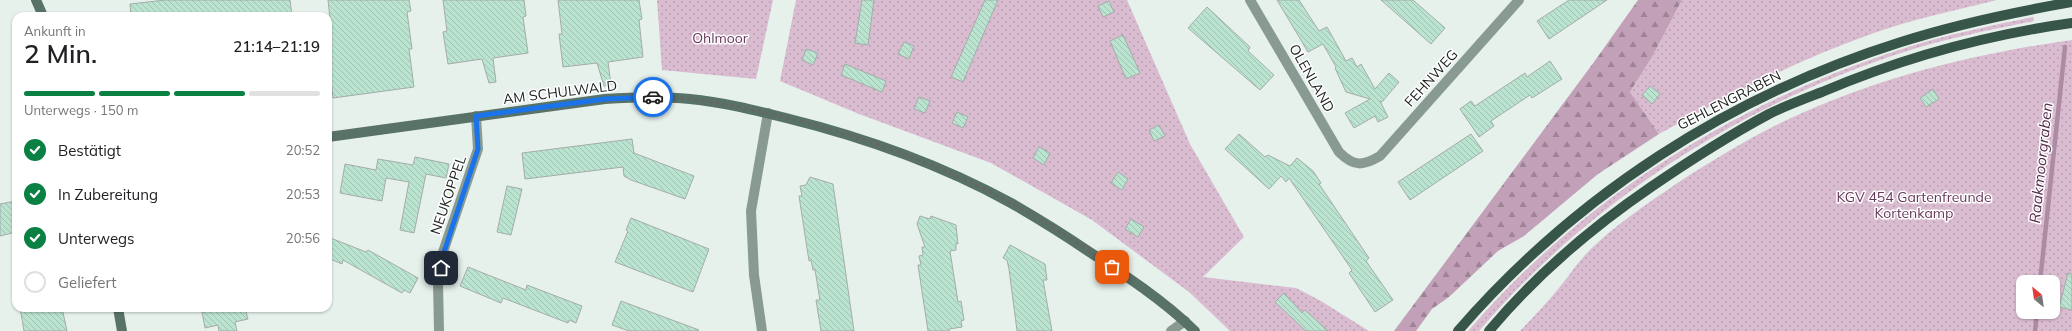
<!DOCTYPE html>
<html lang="de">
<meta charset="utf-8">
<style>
:root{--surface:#fff;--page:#f2f2f2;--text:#202124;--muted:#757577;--line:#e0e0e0;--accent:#0b8043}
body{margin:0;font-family:Mulish,sans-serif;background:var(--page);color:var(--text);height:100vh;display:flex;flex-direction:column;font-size:15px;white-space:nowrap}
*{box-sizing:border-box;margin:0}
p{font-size:13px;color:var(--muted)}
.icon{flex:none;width:22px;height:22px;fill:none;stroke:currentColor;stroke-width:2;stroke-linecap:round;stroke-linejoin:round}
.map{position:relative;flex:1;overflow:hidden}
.panel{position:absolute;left:12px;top:12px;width:320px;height:300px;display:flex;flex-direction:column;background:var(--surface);border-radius:12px;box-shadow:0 1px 3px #0004}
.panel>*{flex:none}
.needle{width:26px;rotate:331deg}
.buttons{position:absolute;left:2016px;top:275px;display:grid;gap:8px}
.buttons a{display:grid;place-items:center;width:44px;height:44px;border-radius:8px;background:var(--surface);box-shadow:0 1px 3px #0004;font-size:20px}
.pin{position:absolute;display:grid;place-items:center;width:34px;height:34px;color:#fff;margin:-17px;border-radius:8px;box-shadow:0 2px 6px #0006}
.courier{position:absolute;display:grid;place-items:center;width:40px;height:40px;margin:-20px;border:3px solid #1a73e8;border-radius:50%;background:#fff;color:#222;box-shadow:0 1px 5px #0007}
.head em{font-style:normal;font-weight:600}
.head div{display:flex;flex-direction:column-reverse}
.head{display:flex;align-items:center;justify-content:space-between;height:68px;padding:0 12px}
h1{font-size:26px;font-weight:600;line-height:30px}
.bar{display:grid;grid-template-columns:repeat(4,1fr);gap:6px 4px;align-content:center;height:48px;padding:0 12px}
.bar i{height:5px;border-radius:3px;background:var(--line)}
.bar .current{background:var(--accent)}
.bar p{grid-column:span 4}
ol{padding:0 12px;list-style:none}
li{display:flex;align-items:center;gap:12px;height:44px}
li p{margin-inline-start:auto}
li .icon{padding:4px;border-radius:50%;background:var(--accent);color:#fff;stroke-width:4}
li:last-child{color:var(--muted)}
li i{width:22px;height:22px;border:2px solid var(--line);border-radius:50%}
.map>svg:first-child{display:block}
.green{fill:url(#green-dots);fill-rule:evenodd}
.forest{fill:url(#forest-firs)}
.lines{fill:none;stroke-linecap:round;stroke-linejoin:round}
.stream{stroke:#ad8ca3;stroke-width:4.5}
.building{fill:url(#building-back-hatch);stroke:#a4ada9}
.street{stroke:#899a92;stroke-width:10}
.secondary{stroke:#597267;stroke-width:10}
.primary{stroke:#375649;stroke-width:10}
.done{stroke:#636866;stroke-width:4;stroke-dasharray:0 7.2}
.route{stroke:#1a73e8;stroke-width:5}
.labels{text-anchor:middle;stroke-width:3;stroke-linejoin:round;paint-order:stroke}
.park-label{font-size:14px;fill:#663859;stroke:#fff}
.street-label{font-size:14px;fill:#1c1f1e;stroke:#fff}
.water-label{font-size:15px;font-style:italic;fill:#562a4b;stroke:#fff}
</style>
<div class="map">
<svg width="2072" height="331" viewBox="0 0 2072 331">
<defs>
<pattern id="green-dots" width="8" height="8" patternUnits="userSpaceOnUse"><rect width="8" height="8" fill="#d9bcd0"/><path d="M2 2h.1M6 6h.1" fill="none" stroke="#baa1b2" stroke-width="1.8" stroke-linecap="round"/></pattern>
<pattern id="forest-firs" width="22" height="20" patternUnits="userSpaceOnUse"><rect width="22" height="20" fill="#c2a1b8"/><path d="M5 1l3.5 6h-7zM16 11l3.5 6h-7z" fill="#9d8395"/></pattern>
<pattern id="building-back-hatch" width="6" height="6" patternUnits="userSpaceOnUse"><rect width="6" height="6" fill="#bae3d0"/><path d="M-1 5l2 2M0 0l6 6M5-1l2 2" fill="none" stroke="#9fc2b2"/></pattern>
</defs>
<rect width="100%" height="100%" fill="#e6f1ec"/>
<path class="green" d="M657,0h116l-17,79 -94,-9z
M796,0h331l63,144 54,93 -41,40 93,11 25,13 48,30h-139l-41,-39 -97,-72 -101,-57 -132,-49 -79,-33z
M1682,0h315c-41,10 -83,19 -123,33 -75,26 -146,63 -215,101l-29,-42 22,-35z
M2033,17l1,4c-44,9 -87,17 -130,31 -162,52 -314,149 -425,279h-11c115,-133 267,-228 434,-282 43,-14 87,-23 131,-32z
M2072,40v291h-552c15,-16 30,-31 43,-48 8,-10 15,-21 24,-30 24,-25 61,-50 89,-69 40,-26 83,-52 126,-71 86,-38 177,-60 270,-73zM2023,282h30v30h-30z"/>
<path class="forest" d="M1638,0h44l-30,57 -22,35 29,42 -61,40 -74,62 -26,15 -49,46 -17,12 -16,22h-22l200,-269z"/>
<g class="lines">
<path class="stream" d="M2040,282l25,-235
M2035,331l2,-19"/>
</g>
<path class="building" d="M165,0h125l2,16h-161l-1,-12z
M328,0h81l2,11 -4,1 5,37h-3l5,38 -81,11 -4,-33 3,-1 -4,-34v-3h3z
M443,0h81l2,16 -3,1 5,36 -35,5 3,24 -7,1 -7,-24 -34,5 -5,-32 4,-1z
M558,0h81l3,19 -3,1 4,37 -35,5 3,23 -7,1 -7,-23 -34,4 -4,-33h3z
M862,0h12l-6,45 -13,-2z
M985,0h13l-35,82 -12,-5z
M1277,0h22l20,31 8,-4 19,34 6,-3 5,9 4,-3 14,25 14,-16 10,9 -17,20 -2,-1 8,16 -10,5 -3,-6 -21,12 -9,-15 25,-14 -24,-7 -11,-24 1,-1 -13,-23 -15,8z
M1381,0h32l32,28 -14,16z
M1569,0h38l-58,39 -12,-18z
M1109,1l5,11 -11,5 -5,-11z
M1207,7l43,40 -2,4 26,24 -14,15 -72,-62z
M1123,35l17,38 -14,6 -16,-38z
M904,42l10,4 -5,13 -11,-5z
M806,49l12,4 -5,12 -11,-5z
M1550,61l12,18 -30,19 -2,-3 -39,26 3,5 -15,11 -19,-28 11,-8 4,5 50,-33 2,4z
M845,64l41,17 -4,11 -41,-17z
M1650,86l10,8 -8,10 -10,-9z
M1933,89l6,10 -13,8 -6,-9z
M919,97l11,4 -5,12 -11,-4z
M957,112l11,5 -5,11 -11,-5z
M1159,125l6,11 -11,5 -5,-11z
M1239,134l26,23 3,-2 22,11 7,-8 16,13 8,12 -2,1 50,74 -3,3 27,39 -18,12 -26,-39 3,-3 -63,-92 -3,4 -5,-6 -12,13 -44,-40z
M1471,134l12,17 -73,49 -12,-18z
M632,139l2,14 60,23 -9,23 -54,-19 -7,-4 -1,-9 -98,12 -3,-26z
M1039,147l11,6 -6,12 -11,-7z
M415,157l34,7 -3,14 -20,-4 -12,59 -14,-3 9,-48 -23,-4 -4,23 -42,-8 5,-29 31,6 2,-11 35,6z
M1118,172l10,7 -6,11 -11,-7z
M810,177l23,7 21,147h-33l-5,-31h4l-5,-30h-2l-2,-10 -2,1 -10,-65h3l-2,-10 6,-1z
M507,186l15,3 -11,46 -14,-3z
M16,201v31l-16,4v-32z
M920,216l10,3 1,-3 25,9 2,19 -2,-1v7l-6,1 8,51 3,-1 3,19 -3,1 1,6 -13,2v2h-21l-10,-66h3l-2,-9 4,-1 -1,-8h3l-8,-23z
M631,218l78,31 -16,43 -78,-30 13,-31 -2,-1z
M1131,219l13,8 -6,10 -13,-8z
M328,237l38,15 2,-2 50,28 -8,15 -6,-3 -2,3 -59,-33 -1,4 -14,-6z
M1010,245l35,19 2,16h-4l9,51h-35l-8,-62 -2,-9 -4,-2z
M468,267l58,23 1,-5 55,21 -6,17 -7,-3 -1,3 -65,-25 -2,5 -41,-17z
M2068,273l4,1v36l-13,-3z
M1284,293l18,20 3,-3 23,21h-22l-31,-29z
M621,301l78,29 -1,1h-69l-17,-6z
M20,308h42l5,23h-43z
M221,308h24l3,11 -13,3 2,9h-18l-1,-6 -13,3 -3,-16z"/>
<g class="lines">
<path class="street" d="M1250,0l89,152c15,15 24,14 41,4l139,-156
M439,331l-1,-48 5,-31 35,-103 -2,-33
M762,331l-8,-56 -3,-64 17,-98
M1171,331l14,-10"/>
<path class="secondary" d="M36,0l7,16
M328,137l277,-38c28,-2 57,-3 85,0 32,3 64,11 96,19 77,19 154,46 225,85 26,15 52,31 77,48 37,24 75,49 107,80
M118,308l4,23"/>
<path class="primary" d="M1458,331c118,-136 271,-235 443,-289 56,-18 114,-30 171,-40
M1489,331c47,-56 102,-103 162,-144 38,-26 77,-51 118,-73 16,-8 35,-15 53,-22 80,-34 163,-57 250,-69"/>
</g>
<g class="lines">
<path class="done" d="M653,97c45,0 89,10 134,21 77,19 152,46 222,84 36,19 70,42 103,65"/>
<path class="route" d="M441,268l3,-16 34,-103 -2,-33 129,-17 48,-2"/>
</g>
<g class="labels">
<g class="park-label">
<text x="720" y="43">Ohlmoor</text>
<text x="1914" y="202">KGV 454 Gartenfreunde<tspan x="1914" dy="16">Kortenkamp</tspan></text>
</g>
<g class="street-label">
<text transform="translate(1312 78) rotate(60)" y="5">OLENLAND</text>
<text transform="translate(1431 78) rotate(-48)" y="5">FEHNWEG</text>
<text transform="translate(560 92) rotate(-7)" y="5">AM SCHULWALD</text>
<text transform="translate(1729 100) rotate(-27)" y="5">GEHLENGRABEN</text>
<text transform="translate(448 195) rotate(-71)" y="5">NEUKOPPEL</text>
</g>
<g class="water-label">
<text transform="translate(2041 163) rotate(-84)" y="5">Raakmoorgraben</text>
</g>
</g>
</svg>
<div class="buttons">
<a><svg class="needle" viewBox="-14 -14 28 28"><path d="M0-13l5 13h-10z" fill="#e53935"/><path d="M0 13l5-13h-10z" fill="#757577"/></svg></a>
</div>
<div class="pin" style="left:1112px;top:267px;background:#ea580c"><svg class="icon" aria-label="bag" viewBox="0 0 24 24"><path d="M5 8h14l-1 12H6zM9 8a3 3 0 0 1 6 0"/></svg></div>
<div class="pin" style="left:441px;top:268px;background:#1f2937"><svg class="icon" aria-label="home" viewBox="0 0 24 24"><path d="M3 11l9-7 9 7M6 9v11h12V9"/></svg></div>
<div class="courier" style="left:653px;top:97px"><svg class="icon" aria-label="car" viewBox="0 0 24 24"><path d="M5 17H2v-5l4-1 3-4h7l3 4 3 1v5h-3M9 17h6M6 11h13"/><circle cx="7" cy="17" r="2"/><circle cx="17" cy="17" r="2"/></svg></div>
<section class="panel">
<div class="head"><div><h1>2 Min.</h1><p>Ankunft in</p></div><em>21:14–21:19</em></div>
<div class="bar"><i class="current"></i><i class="current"></i><i class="current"></i><i></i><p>Unterwegs · 150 m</p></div>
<ol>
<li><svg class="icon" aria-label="check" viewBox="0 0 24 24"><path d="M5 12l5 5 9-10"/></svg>Bestätigt<p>20:52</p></li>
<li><svg class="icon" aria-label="check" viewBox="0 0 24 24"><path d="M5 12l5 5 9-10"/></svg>In Zubereitung<p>20:53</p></li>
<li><svg class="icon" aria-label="check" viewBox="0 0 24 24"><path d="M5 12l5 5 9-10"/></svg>Unterwegs<p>20:56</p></li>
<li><i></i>Geliefert</li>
</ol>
</section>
</div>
